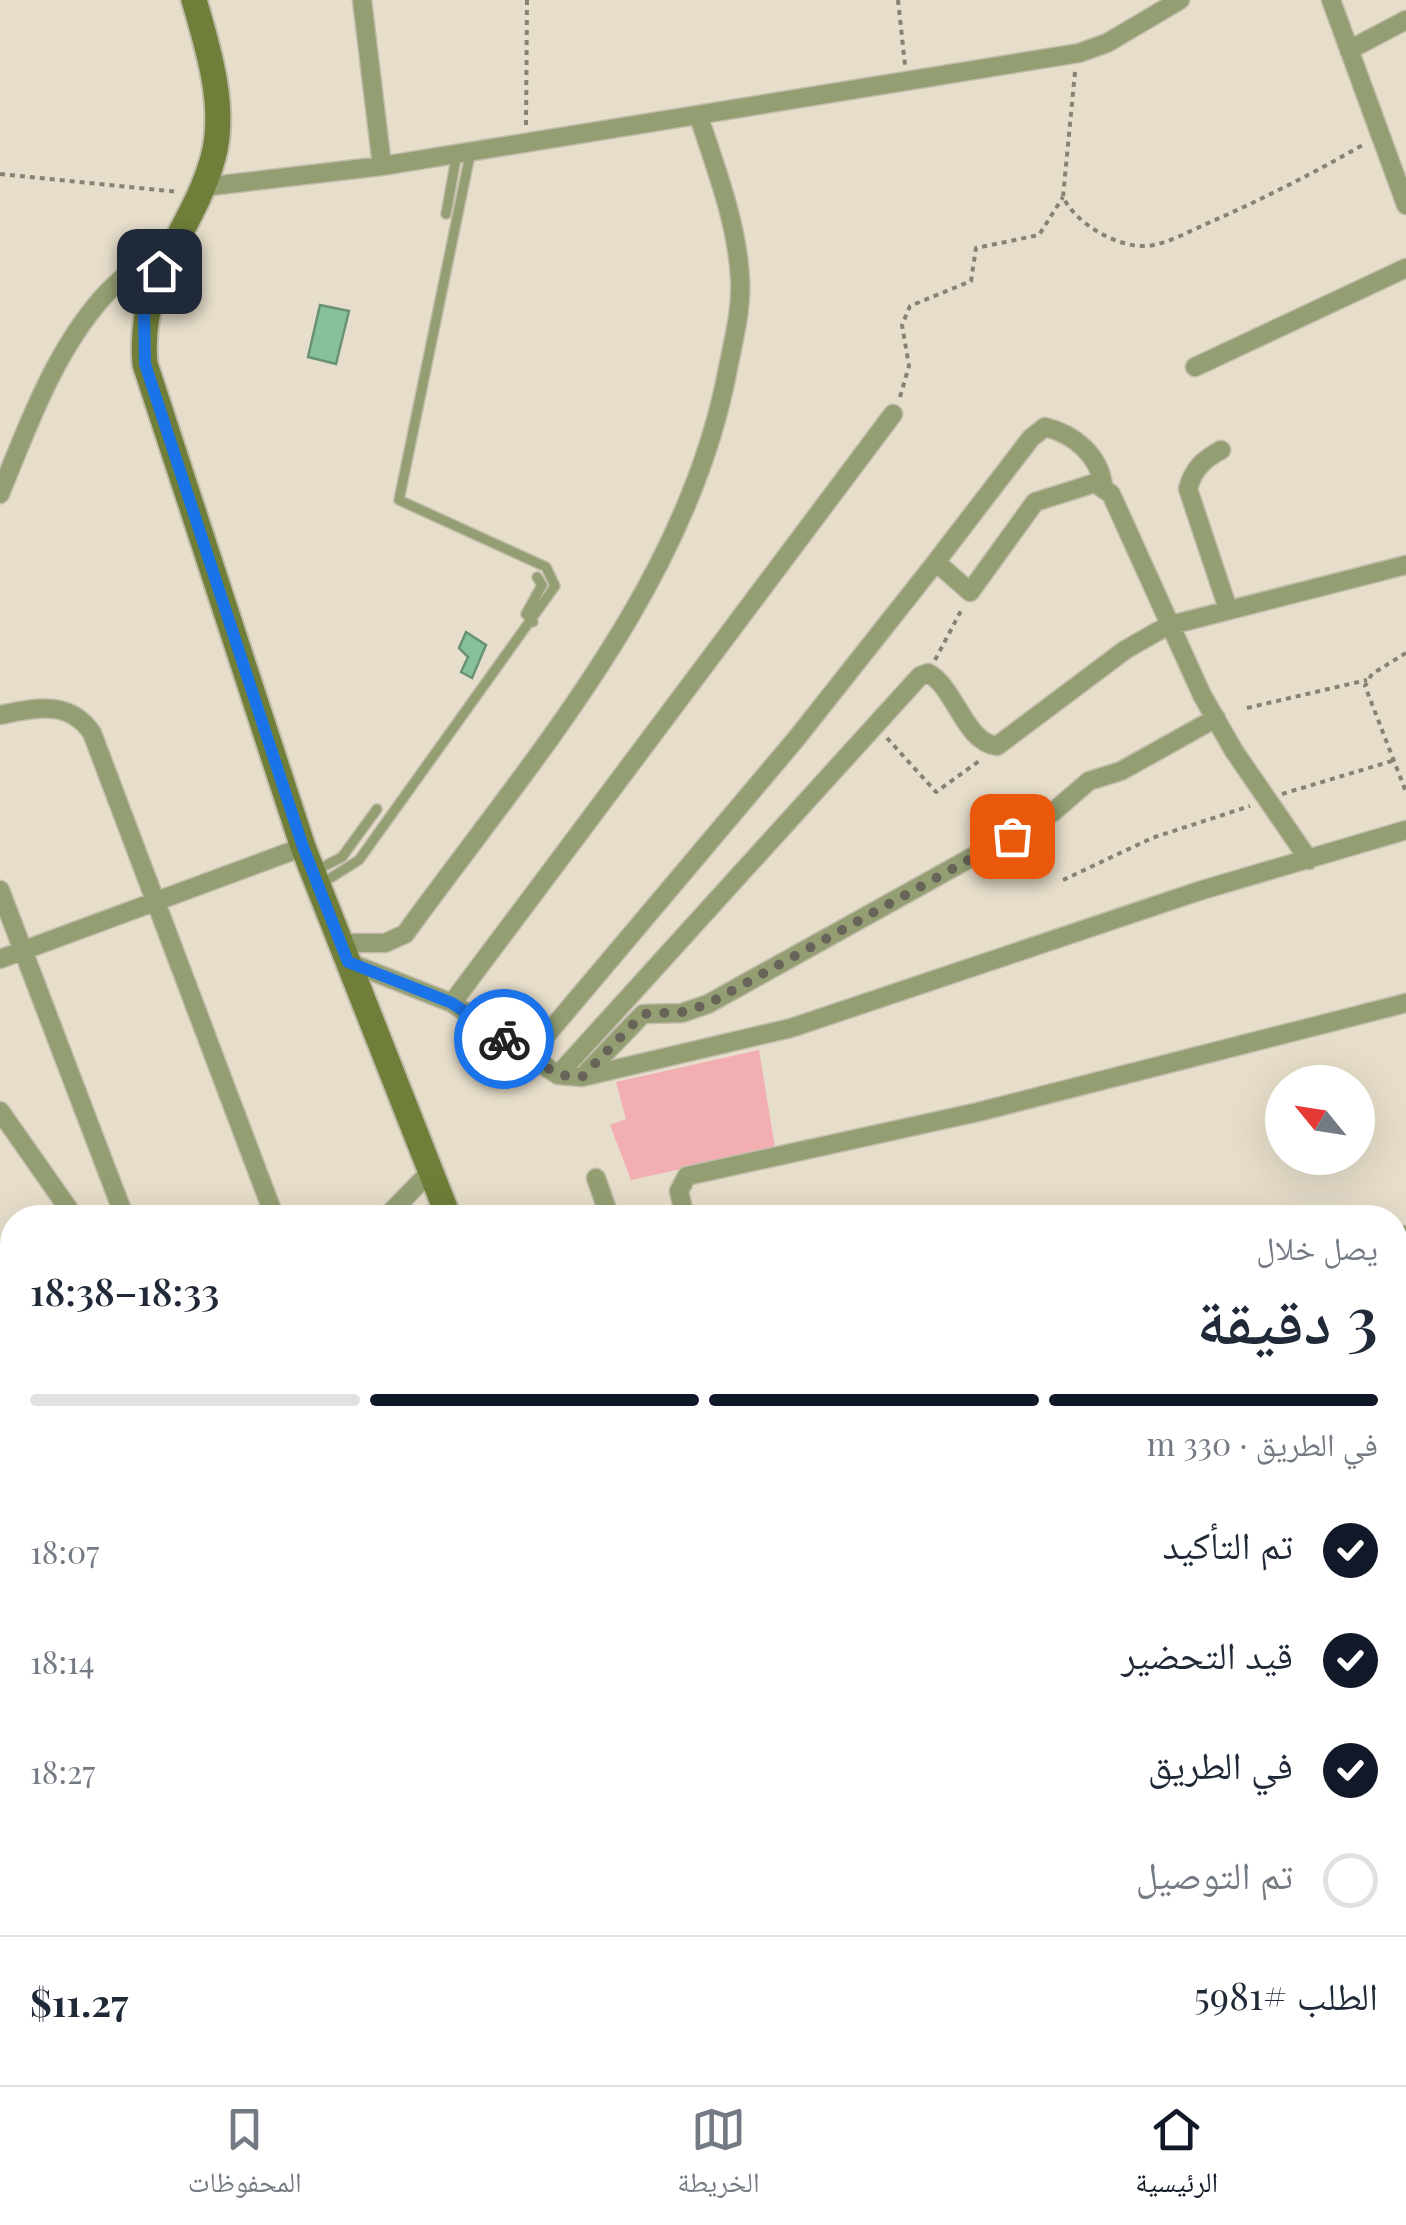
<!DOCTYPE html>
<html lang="ar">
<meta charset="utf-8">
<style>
:root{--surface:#fff;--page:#f6f6f7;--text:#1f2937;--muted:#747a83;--line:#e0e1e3;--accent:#111827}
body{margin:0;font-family:"Playfair Display","Noto Naskh Arabic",serif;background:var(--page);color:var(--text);direction:rtl;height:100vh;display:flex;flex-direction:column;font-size:38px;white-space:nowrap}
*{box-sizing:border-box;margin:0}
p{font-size:32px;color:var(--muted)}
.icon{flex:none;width:55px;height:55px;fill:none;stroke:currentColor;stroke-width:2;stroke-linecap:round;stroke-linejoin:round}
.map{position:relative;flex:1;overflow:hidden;direction:ltr}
.side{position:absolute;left:0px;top:1205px;width:1408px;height:880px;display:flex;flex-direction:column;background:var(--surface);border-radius:40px 40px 0 0;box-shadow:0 10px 40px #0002;direction:rtl}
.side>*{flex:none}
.needle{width:65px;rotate:300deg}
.tools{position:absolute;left:1265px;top:1065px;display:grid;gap:20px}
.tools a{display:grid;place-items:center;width:110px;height:110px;border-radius:50%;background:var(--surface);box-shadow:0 10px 40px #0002;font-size:50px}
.pin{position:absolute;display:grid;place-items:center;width:85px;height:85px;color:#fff;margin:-42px;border-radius:20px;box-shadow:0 5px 15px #0006}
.courier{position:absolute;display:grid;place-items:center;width:100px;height:100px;margin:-50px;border:8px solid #1a73e8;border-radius:50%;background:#fff;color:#222;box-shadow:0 2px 12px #0007}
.overview em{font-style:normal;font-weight:600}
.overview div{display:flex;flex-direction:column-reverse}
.overview{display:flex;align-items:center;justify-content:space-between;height:170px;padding:0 30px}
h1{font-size:65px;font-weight:600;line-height:75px}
.bar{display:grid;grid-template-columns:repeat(4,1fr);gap:15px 10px;align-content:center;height:120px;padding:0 30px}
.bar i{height:12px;border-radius:8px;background:var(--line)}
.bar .selected{background:var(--accent)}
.bar p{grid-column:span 4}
.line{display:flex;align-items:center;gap:25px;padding:0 30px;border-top:2px solid var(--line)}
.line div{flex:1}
ol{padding:0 30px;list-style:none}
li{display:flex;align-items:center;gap:30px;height:110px}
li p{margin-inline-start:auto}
li .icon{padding:10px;border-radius:50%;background:var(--accent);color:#fff;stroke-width:4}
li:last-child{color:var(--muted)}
li i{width:55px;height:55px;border:5px solid var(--line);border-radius:50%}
.menu{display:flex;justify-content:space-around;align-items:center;height:140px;border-top:2px solid var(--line);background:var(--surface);font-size:28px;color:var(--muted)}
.menu a{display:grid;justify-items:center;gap:5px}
.menu .selected{color:var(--accent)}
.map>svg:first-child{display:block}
.green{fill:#f2aeb0}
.water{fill:#86c199;stroke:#699274;stroke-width:2.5}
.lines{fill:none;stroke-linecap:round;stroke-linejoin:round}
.lane-casing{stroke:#c3bcab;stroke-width:12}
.street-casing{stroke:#c3bcab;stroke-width:21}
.secondary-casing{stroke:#c3bcab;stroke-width:29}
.path{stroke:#888275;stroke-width:4;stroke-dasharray:5 5;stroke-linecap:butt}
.lane{stroke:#939f72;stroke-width:9}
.street{stroke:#939f72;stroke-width:18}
.secondary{stroke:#6f7f39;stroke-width:25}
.done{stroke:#696459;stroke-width:10;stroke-dasharray:0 18}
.route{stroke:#1a73e8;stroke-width:12}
</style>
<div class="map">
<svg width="1406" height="2085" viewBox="0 0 1406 2085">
<rect width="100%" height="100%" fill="#e6ddca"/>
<path class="green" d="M759,1050l16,98 -144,32 -21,-55 16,-6 -10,-37z"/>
<path class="water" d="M320,305l29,6 -13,53 -28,-7z
M466,632l20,13 -14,33 -11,-6 7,-15 -9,-9z
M0,1317l12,14v741h285v13h-297z"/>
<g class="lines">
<g class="lane-casing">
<path id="lane" d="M446,214l11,-61
M533,622l-7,-8 16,-29 -5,-8
M313,872l29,-15 35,-48
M321,884l38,-24 196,-274 -9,-19 -147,-67 72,-350"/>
</g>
<g class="street-casing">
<path id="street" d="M362,0l20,166
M1331,0l75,205
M1349,50l57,-30
M203,187l179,-21 697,-113 28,-10 73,-43
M1195,367l211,-99
M1221,450c-17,9 -28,19 -33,39l40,120
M0,494c27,-66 54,-142 103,-197 20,-22 46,-41 70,-60
M936,562l95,-124 14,-11c29,7 54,28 58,58
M0,715c35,-7 69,-16 92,18l183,485
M0,890l125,328
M341,943h44l20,-9c126,-174 283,-349 323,-566 6,-30 14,-60 12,-90 -3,-55 -24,-109 -41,-161
M0,959l303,-112
M348,962l104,41 106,72 24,2 209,-49 408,-137 207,-61
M452,1003l441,-589
M528,1057l268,-318 140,-177 34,30 65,-90 60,-19 16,11 91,201 32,56 75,109
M558,1075l362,-399 8,-3c28,15 36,69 69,73l128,-96 42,-24 239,-61
M582,1077l61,-63 39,-1 26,-9 345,-192 36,-31 32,-10 95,-53
M0,1111l75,107
M596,1178l14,40
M385,1218l45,-46
M685,1218l-6,-27 8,-15 291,-64 428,-109
M1395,1238l11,-3
M762,2072v13"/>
</g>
<g class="secondary-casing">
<path id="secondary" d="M194,0c14,48 33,108 19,158 -21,76 -76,118 -68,206l158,483 146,371
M542,2072v13
M574,2072v13"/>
</g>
<path class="path" d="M898,0l7,65
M1075,72l-12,125c13,27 55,51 84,49 20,-2 41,-14 59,-22 55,-24 108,-51 160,-81
M526,125l1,-125
M0,174l178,18
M900,397l9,-31 -7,-41 8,-19 61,-25 5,-33 63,-13 24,-38
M1406,653l-34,21 -7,12 41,106
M935,660l28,-53
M1247,708l120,-28
M887,738l49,54 46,-33
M1282,794l110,-33
M1063,880l89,-42 98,-32
M1395,1354l11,-2
M1395,1483h11
M1395,1576l11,-2
M1395,1802l11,-3"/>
<use href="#lane" class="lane"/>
<use href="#street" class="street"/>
<use href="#secondary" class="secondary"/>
</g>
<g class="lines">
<path class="done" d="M504,1039l54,36 24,2 61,-63 39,-2 26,-8 304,-168"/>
<path class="route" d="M159,271l-15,41 1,52 158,483 45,115 104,41 52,36"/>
</g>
</svg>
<div class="tools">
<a><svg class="needle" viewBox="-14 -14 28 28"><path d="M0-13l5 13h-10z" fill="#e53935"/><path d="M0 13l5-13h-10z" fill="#747a83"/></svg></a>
</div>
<div class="pin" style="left:1012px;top:836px;background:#ea580c"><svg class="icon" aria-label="bag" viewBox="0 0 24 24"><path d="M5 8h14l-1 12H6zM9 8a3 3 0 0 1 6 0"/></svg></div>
<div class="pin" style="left:159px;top:271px;background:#1f2937"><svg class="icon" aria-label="home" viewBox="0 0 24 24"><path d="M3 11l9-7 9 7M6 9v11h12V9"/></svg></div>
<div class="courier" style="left:504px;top:1039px"><svg class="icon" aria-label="bike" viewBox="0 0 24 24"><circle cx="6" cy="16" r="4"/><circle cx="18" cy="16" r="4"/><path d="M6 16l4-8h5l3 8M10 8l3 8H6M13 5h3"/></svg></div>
<section class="side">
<div class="overview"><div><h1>3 دقيقة</h1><p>يصل خلال</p></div><em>18:33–18:38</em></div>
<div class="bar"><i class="selected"></i><i class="selected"></i><i class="selected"></i><i></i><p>في الطريق · 330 m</p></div>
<ol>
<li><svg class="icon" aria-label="check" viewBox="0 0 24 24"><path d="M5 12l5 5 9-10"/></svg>تم التأكيد<p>18:07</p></li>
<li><svg class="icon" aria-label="check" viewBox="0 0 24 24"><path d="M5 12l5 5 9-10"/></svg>قيد التحضير<p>18:14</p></li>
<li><svg class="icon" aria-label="check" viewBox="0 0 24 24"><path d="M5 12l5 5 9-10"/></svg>في الطريق<p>18:27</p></li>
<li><i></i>تم التوصيل</li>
</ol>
<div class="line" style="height:130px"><div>الطلب #5981</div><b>$11.27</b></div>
</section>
</div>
<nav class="menu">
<a class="selected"><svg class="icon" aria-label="home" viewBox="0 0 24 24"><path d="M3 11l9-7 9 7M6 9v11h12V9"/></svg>الرئيسية</a>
<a><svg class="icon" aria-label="map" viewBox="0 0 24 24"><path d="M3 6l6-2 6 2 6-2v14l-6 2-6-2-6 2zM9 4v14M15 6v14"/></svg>الخريطة</a>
<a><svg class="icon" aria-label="saved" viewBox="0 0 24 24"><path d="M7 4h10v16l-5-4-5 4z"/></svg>المحفوظات</a>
</nav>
